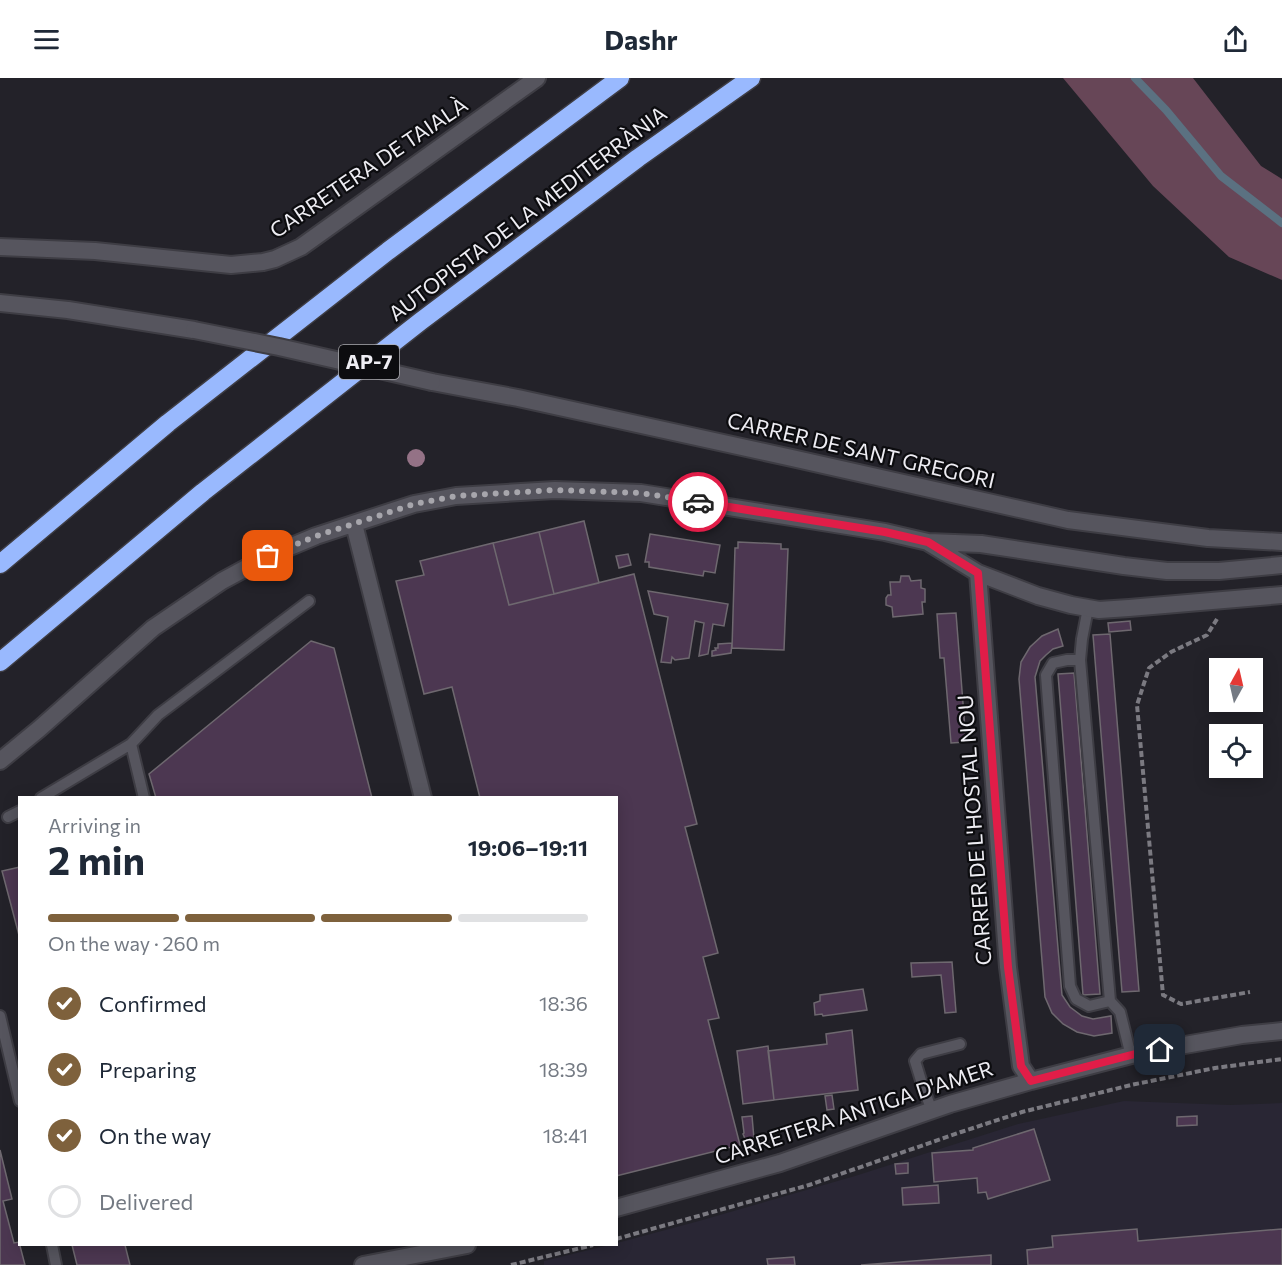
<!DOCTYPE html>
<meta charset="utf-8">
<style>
:root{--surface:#fff;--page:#f2f2f3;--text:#1f2937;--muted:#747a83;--line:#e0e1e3;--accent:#7e613c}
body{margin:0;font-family:Commissioner,sans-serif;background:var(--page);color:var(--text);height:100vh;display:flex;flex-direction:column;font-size:22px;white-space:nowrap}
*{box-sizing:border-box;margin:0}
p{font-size:20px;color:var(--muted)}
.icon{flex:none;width:33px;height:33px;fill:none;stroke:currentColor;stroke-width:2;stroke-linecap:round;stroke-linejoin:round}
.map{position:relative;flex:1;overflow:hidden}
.details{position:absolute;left:18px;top:718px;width:600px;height:450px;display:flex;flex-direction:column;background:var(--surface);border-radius:0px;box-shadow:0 3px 15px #0003}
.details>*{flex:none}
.needle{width:39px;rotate:8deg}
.controls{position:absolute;left:1209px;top:580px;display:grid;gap:12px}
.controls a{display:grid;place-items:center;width:54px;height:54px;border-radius:0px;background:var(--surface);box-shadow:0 3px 15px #0003;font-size:30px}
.pin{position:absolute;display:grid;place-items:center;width:51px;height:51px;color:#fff;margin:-26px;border-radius:12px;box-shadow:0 3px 9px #0006}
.courier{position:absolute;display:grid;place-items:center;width:60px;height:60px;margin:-30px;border:4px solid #e11d48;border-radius:50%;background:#fff;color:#222;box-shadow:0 2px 8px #0007}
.headline em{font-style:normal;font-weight:700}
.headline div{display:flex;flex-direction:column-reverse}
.headline{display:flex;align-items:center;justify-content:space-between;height:102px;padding:0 30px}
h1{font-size:39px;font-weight:700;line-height:45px}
.bar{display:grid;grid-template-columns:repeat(4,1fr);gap:9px 6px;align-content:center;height:72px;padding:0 30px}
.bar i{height:8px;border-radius:4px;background:var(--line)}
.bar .active{background:var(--accent)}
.bar p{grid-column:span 4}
ol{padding:0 30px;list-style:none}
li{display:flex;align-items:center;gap:18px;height:66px}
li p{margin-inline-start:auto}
li .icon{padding:6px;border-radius:50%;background:var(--accent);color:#fff;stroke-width:4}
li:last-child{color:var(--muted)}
li i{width:33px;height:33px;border:3px solid var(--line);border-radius:50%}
header{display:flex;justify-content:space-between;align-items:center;height:78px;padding:0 30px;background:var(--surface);font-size:27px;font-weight:700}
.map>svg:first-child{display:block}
.built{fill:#292634}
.forest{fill:#674657}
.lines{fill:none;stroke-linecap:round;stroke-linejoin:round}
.stream{stroke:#5b7181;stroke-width:8}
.building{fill:#4c3751;stroke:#6e686f;stroke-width:1.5}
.service-casing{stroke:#3e3d44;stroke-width:14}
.minor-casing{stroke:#3e3d44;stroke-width:20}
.secondary-casing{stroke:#3e3d44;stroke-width:20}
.motorway-casing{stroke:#3e3d44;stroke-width:21}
.path{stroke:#7b7a81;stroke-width:4;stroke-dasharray:6 3;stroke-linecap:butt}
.service{stroke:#56555e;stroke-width:10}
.minor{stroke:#56555e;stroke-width:16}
.secondary{stroke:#56555e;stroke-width:16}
.motorway{stroke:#99b9fe;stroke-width:18}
.secondary-bridge-casing{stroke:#3e3d44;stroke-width:20;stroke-linecap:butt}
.secondary-bridge{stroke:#56555e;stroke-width:16}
.tree{fill:#947286}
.done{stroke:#a7a6ac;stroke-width:6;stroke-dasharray:0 10.8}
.route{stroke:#e11d48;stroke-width:8}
.labels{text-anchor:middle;stroke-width:4.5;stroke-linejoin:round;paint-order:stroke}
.shield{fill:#0c0c0f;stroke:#aaaaaf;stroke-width:1.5}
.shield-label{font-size:20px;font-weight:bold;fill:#eeedf3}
.street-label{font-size:21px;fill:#eeedf3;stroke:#0c0c0f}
</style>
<header><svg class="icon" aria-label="menu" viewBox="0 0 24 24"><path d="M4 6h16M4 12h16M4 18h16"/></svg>Dashr<svg class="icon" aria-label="share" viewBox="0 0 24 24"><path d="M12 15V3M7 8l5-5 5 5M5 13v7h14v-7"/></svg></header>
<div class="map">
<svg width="1282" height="1187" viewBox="0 0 1282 1187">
<rect width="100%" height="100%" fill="#232229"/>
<path class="built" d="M1124,1023l106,4 52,-2v162h-738v-4l65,-16h7l1,-2 82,-22 156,-45 163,-52z"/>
<path class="forest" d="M1063,0h130l68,88 21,13v101l-53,-23 -76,-71z"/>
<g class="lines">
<path class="stream" d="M1135,0l31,32 55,66 61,47"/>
</g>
<path class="building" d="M584,443l15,62 -45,11 -15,-62z
M539,454l15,62 -45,11 -16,-62z
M650,456l70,11 -5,28 -11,-2 -1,5 -54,-9v-5h-4z
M738,464l43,2v5h7l-4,101 -52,-2 3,-100h3z
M493,465l16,62 125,-31 63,250 -12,3 33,126 -15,4 16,61 -11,2 32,125 -124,31v-378h-136l-28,-111 -28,7 -28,-113 28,-6 -4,-14z
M628,476l3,11 -12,3 -3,-12z
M901,498h8l2,5 10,-1v8l4,1v13h-3l1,12 -30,3 -1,-10 -6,-2v-7l2,-3h3l-1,-13h10z
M648,513l80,13 -4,22 -11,-2 -5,30 -9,2 5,-33 -9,-2 -6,37 -14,2 -3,-3 -1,6 -10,-1 7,-45 -14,-3z
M956,535l10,129 -15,1 -7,-85h-4l-3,-44z
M1130,543l1,9 -22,2 -1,-9z
M1058,551l5,17 -10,3 -7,6 -6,6 -5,16 27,318 8,12 12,9 11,3 18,-3 1,17 -18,3 -17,-4 -14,-8 -11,-11 -7,-16 -26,-318 2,-17 9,-15 12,-11z
M1110,556l29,357 -17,1 -29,-357z
M311,563l23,7 38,150h-216l-7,-24z
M732,565l-1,10 -19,3v-5l4,-1 -1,-2h3v-4z
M1074,595l26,321 -17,1 -25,-321z
M20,789v72l-18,-68z
M952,884l4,50 -11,1 -4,-38 -29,2 -1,-14z
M863,911l4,21 -44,6 -1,-2 -7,1 -1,-12 6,-2v-6z
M852,952l6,60 -84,10 -6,-49 59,-7 -1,-10z
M768,968l6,54 -31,4 -6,-53z
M832,1017l2,14 -7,1 -2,-14z
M752,1038l2,23 -8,2 -3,-7 1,-1 -2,-16z
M1197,1038v9l-20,1v-9z
M1034,1051l16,51 -62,19 -2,-7 -8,1 -1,-15 -43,4 -2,-29 41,-3v-2z
M0,1072l12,49 -9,2 11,42 5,-1 6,23h-25z
M908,1085v10l-12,1 -1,-10z
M938,1107l1,18 -36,2 -1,-17z
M1137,1151l1,12 144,-12v36h-254l-1,-15 26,-3 -1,-11z
M72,1167h53l5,20h-53z
M991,1177v10h-130z
M794,1179l1,8h-27l-1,-6z"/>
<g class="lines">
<g class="service-casing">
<path id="service" d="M1080,582l2,-21 6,-31
M41,720l90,-54
M144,720l-13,-54 27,-29 151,-114
M8,739l12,-6
M1110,923l-21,5 -13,-7 -6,-13 -24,-311 7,-12 14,-3h13l30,341 10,11 11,44
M0,938l20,85
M932,1033l-9,-24 -8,-26 6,-7 39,-10
M52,1167l4,20"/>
</g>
<g class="minor-casing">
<path id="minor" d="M0,169l95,4 136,14 32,-3 12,-3 26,-12 236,-169
M354,446l69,274
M929,465l49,30 60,23 33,9 28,5 30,-2 153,-13
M978,495l30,394 13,99 10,15
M0,683l39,-32 114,-101 69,-47 46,-25 48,-20 98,-32 42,-8 99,-6 86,3 244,39 43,10 53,2 143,22 43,5h52l63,-6
M616,1130l164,-45 170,-59 81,-23 108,-28 103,-18 40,-4
M363,1187l104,-20"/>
</g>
<g class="secondary-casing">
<path id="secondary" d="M0,225l68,7 126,20
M432,304l86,16 274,60 276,62 140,18 74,4"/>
</g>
<g class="motorway-casing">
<path id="motorway" d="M0,486l168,-141 220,-172 232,-173
M0,584l203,-170 218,-171 217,-163 113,-80"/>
</g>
<path class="path" d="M1217,541l-10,16 -36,17 -22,16 -12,37 26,290 18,9 69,-12
M616,1161l193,-54 152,-53 61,-20 109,-27 84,-17 67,-9
M511,1187l82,-20"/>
<use href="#service" class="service"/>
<use href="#minor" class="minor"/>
<use href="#secondary" class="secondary"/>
<use href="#motorway" class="motorway"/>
<g class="secondary-bridge-casing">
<path id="secondary-bridge" d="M194,252l85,17 153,35"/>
</g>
<use href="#secondary-bridge" class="secondary-bridge"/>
</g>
<circle class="tree" cx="416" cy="380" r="9"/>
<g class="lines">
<path class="done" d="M268,478l48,-20 71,-23 27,-9 42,-8 99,-6 86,3 57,9"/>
<path class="route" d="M698,424l187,30 43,10 50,31 30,394 13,99 10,15 108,-28 21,-3"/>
</g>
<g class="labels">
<rect class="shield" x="339" y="267" width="60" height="34" rx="4.5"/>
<g class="shield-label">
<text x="369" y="291">AP-7</text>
</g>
<g class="street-label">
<text transform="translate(369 90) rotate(-34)" y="7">CARRETERA DE TAIALÀ</text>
<text transform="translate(528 136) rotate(-37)" y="7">AUTOPISTA DE LA MEDITERRÀNIA</text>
<text transform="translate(861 373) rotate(13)" y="7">CARRER DE SANT GREGORI</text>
<text transform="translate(975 752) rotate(-94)" y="7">CARRER DE L'HOSTAL NOU</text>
<text transform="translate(854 1035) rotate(-18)" y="7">CARRETERA ANTIGA D'AMER</text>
</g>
</g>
</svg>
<div class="controls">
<a><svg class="needle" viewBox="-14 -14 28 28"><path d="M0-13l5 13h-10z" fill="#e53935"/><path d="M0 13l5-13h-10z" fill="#747a83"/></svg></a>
<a><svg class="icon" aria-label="locate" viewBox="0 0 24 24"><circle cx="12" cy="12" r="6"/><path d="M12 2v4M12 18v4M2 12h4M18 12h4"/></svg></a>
</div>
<div class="pin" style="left:268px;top:478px;background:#ea580c"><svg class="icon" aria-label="bag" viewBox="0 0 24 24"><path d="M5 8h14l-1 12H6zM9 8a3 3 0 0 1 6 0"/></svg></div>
<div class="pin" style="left:1160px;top:972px;background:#1f2937"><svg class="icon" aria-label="home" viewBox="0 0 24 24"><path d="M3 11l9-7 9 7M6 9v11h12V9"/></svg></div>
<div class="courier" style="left:698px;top:424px"><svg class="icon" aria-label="car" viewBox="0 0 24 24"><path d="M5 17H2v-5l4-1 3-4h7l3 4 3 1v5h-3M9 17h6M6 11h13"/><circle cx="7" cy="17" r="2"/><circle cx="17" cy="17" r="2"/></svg></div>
<section class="details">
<div class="headline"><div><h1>2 min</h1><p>Arriving in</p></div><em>19:06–19:11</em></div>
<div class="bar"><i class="active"></i><i class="active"></i><i class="active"></i><i></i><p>On the way · 260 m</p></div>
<ol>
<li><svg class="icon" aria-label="check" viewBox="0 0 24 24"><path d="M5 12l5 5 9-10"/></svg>Confirmed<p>18:36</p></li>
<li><svg class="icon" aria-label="check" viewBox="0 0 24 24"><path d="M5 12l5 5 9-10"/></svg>Preparing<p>18:39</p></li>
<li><svg class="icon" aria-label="check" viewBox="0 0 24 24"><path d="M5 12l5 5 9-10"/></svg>On the way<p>18:41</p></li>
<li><i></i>Delivered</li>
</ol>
</section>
</div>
